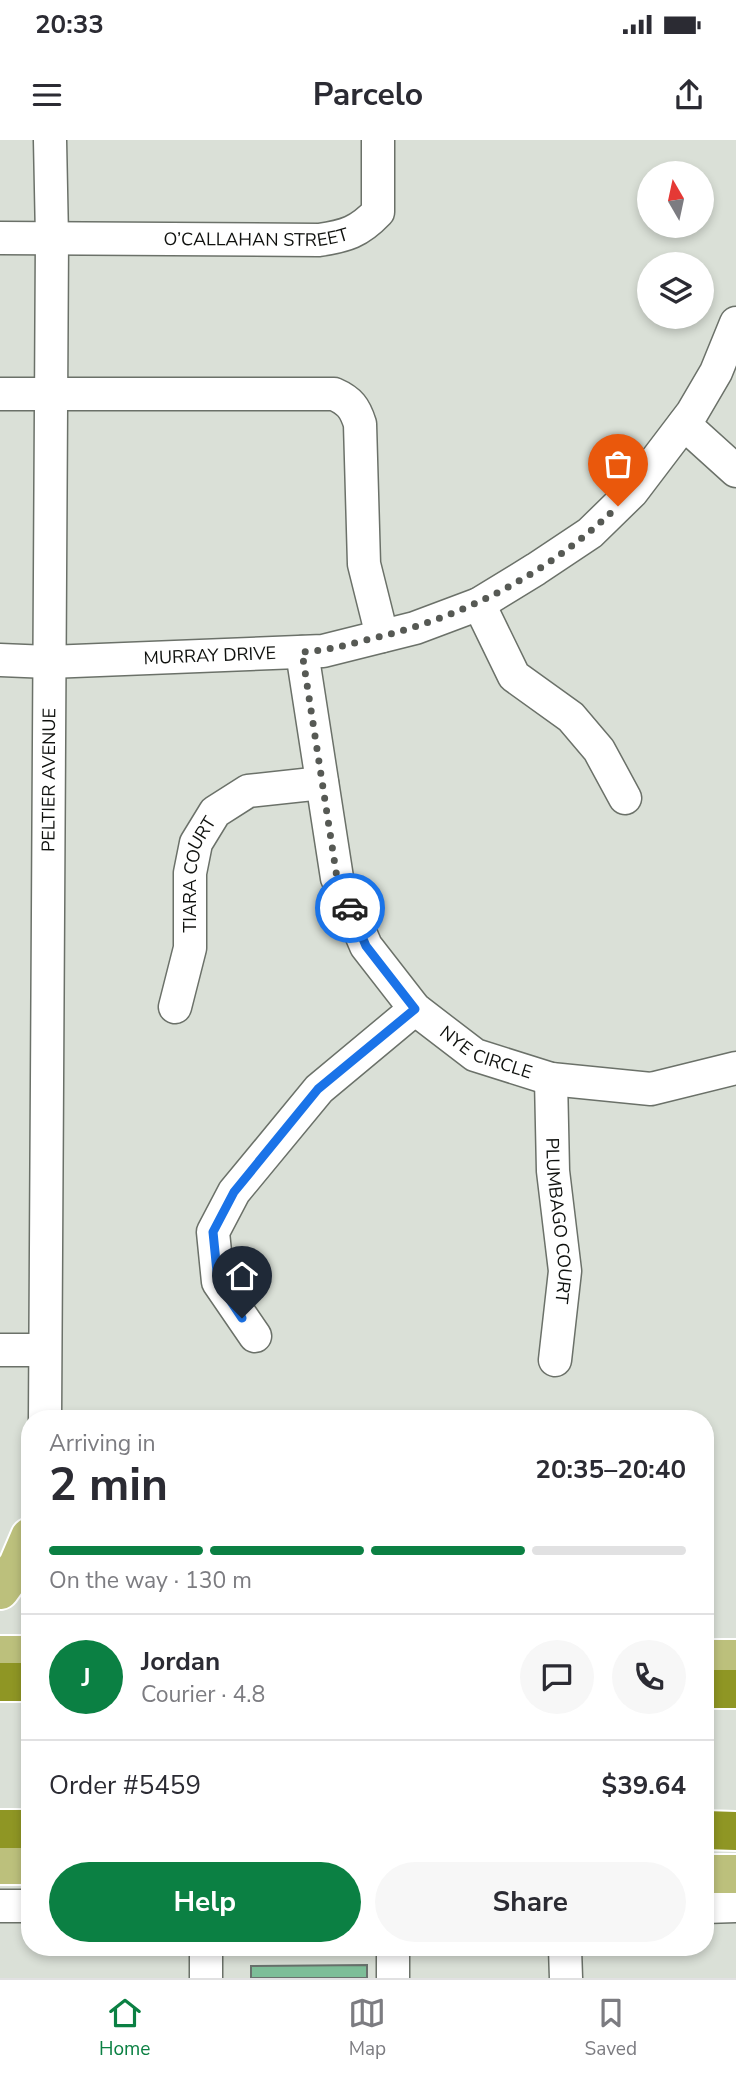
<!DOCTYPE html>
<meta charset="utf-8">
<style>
:root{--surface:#fff;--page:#f7f7f7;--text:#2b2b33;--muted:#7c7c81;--line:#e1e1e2;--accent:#0b8043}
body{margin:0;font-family:"Nunito Sans",sans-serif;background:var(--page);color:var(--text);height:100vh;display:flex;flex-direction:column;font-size:26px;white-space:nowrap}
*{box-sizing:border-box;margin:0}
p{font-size:23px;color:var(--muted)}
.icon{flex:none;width:38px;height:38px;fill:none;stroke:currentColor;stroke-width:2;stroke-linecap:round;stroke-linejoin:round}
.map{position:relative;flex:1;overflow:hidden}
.panel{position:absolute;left:21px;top:1270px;width:693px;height:546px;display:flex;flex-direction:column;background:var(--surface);border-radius:28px;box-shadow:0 4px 10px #0003}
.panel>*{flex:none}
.needle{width:46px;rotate:351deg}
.buttons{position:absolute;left:637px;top:21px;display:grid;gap:14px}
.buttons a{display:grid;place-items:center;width:77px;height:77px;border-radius:50%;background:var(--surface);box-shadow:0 4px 10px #0003;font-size:35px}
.pin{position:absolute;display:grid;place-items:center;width:60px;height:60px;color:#fff;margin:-72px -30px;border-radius:50% 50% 50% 0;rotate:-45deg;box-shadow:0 0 7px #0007}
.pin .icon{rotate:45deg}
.courier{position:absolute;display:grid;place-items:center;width:70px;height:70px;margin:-35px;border:5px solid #1a73e8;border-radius:50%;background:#fff;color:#222;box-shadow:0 2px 9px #0007}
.headline em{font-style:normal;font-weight:700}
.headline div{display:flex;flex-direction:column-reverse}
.headline{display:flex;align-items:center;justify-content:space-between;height:119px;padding:0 28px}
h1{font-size:46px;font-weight:700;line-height:52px}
.bar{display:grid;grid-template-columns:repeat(4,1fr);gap:10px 7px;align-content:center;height:84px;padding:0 28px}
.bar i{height:9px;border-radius:5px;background:var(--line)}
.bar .selected{background:var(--accent)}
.bar p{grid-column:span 4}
.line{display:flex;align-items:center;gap:18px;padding:0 28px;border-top:2px solid var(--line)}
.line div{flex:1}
.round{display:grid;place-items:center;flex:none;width:74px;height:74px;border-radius:37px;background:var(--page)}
.action{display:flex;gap:14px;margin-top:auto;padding:14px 28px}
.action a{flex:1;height:80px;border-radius:42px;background:var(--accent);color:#fff;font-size:28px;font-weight:700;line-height:80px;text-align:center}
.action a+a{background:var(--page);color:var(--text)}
.status{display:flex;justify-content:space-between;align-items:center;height:49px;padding:0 35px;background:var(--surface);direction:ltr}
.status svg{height:19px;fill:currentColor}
header{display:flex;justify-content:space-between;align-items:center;height:91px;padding:0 28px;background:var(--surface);font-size:32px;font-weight:700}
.menu{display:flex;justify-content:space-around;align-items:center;height:98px;border-top:2px solid var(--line);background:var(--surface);font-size:19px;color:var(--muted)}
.menu a{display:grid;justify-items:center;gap:4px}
.menu .selected{color:var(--accent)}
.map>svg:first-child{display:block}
.building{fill:#7dbe98;stroke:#69726d;stroke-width:2}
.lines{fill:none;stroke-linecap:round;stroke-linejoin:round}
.minor-casing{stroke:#6b7169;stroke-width:35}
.major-casing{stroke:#fff;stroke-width:42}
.highway-casing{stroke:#fff;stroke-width:42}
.minor{stroke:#fff;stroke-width:32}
.major{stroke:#bcc07c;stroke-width:38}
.highway{stroke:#8f9624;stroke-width:38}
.done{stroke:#565954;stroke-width:7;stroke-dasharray:0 12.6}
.route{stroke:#1a73e8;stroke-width:9}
.labels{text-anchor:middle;stroke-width:6;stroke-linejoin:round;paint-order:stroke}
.street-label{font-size:18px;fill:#0f110e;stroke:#fff}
</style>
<div class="status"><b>20:33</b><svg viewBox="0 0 49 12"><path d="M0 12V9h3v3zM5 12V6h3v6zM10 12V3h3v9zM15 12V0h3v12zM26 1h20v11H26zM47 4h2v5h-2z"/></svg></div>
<header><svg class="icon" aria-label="menu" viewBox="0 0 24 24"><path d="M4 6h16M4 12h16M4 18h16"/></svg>Parcelo<svg class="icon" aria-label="share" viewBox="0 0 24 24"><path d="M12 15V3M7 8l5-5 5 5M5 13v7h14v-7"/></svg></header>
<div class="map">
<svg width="736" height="1838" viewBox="0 0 736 1838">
<rect width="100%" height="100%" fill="#dae0d7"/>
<path class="building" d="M367,1825v13h-116v-12z"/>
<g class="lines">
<g class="minor-casing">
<g id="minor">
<path id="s1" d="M0,98l319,2c27,-4 40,-8 59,-28v-72"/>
<path d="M0,254h334c16,7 21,14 26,30l4,140 18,72"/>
<path d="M684,284l52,47"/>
<path d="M479,464l35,72 57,41 28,33 26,48"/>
<path id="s2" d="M302,512l35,226 29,68 49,63 60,46 76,24 100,10 85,-21"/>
<path id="s3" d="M0,520l49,2 274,-11 92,-23 64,-24 57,-35 54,-36 42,-41 60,-79 24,-41 20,-49"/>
<path id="s4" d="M175,867l15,-59v-75l6,-30 19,-31 33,-21 74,-8"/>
<path id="s5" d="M551,939l2,92 12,100 -10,89"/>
<path d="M255,1196l-37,-54 -5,-50 21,-40 85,-103 96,-80"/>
<path d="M0,1210h44"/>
<path id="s6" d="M45,1279l7,-1181 -2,-98"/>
<path d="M0,1766h30"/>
<path d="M705,1767l31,-1"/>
<path d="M206,1808v30"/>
<path d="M565,1808l1,30"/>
<path d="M393,1838v-30"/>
</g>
</g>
<g class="major-casing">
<path id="major" d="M0,1450l18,-25 12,-28
M0,1515h30
M705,1519h31
M0,1725h30
M705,1734h31"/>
</g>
<g class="highway-casing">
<path id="highway" d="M0,1542h30
M705,1549h31
M0,1689h30
M705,1690l31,1"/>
</g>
<use href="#minor" class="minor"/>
<use href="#major" class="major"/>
<use href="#highway" class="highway"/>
</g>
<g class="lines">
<path class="done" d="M350,768l-13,-30 -35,-226c23,-1 45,-7 68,-13 92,-21 180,-66 248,-133"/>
<path class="route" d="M242,1178l-24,-36 -5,-50 21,-40 84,-103 97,-80 -49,-63 -16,-38"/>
</g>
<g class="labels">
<g class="street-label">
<text dy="6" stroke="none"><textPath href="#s1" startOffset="256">O’CALLAHAN STREET</textPath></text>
<text dy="6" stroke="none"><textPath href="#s3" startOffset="210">MURRAY DRIVE</textPath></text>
<text dy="6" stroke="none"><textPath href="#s6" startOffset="639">PELTIER AVENUE</textPath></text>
<text dy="6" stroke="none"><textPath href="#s4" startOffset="136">TIARA COURT</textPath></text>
<text dy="6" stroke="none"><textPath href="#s2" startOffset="467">NYE CIRCLE</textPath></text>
<text dy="6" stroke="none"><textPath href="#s5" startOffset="142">PLUMBAGO COURT</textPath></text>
</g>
</g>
</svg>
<div class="buttons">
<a><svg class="needle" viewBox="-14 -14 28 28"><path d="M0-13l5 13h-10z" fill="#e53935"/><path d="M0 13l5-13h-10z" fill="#7c7c81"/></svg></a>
<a><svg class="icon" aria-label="layers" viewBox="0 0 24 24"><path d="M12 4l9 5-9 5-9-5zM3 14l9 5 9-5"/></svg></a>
</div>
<div class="pin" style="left:618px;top:366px;background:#ea580c"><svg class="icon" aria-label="bag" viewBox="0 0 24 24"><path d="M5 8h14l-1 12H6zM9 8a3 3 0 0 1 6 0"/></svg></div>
<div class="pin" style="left:242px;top:1178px;background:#1f2937"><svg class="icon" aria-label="home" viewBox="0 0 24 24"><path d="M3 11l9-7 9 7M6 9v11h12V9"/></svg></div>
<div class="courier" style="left:350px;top:768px"><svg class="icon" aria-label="car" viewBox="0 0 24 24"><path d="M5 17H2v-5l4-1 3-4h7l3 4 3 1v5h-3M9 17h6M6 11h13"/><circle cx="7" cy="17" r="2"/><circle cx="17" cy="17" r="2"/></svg></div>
<section class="panel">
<div class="headline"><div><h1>2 min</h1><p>Arriving in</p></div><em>20:35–20:40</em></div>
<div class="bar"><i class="selected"></i><i class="selected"></i><i class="selected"></i><i></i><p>On the way · 130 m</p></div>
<div class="line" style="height:126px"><b class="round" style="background:var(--accent);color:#fff">J</b><div><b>Jordan</b><p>Courier · 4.8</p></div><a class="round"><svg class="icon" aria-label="chat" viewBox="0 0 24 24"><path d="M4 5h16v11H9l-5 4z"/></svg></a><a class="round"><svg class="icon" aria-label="phone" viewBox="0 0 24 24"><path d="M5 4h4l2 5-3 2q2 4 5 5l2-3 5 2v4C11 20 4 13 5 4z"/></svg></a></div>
<div class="line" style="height:91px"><div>Order #5459</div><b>$39.64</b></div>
<div class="action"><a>Help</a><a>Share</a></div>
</section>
</div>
<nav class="menu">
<a class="selected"><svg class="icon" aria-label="home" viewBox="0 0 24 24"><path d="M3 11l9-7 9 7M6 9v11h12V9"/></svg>Home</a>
<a><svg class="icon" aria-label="map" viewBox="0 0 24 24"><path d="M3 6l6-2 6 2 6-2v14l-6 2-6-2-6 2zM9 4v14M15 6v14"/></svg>Map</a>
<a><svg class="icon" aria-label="saved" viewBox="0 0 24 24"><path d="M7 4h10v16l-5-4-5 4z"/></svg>Saved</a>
</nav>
